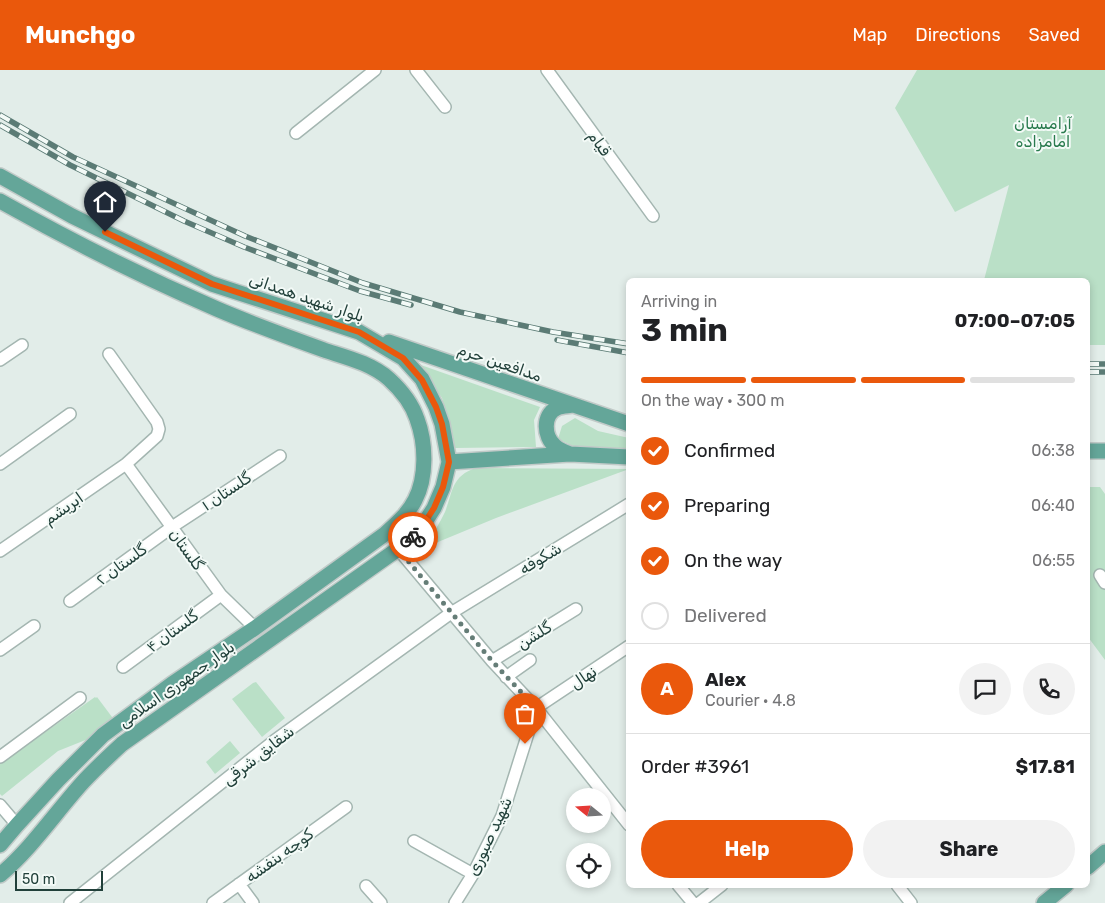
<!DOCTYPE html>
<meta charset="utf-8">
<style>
:root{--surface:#fff;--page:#f2f2f2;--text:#202124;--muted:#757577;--line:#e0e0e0;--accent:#ea580c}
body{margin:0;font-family:Rubik,"Noto Sans Arabic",sans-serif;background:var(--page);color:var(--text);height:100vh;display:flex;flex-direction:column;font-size:19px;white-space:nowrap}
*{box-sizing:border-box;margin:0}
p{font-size:16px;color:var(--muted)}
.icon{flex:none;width:28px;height:28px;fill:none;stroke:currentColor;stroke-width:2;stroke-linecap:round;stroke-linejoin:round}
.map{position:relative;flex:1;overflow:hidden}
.details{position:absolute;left:626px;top:208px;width:464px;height:610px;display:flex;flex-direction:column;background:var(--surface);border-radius:8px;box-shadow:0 2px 8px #0003}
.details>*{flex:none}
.needle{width:32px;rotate:288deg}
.fabs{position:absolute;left:566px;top:718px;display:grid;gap:10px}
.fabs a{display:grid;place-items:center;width:45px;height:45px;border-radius:50%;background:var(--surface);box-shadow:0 2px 8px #0003;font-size:25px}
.scale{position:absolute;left:15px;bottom:12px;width:88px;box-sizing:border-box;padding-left:5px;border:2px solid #21403a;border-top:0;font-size:14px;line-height:18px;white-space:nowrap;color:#21403a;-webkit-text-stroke:4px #f3faf7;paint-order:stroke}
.pin{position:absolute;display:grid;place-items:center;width:42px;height:42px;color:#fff;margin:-51px -21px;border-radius:50% 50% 50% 0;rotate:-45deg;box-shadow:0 0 5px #0007}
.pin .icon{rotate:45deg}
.courier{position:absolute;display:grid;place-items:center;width:50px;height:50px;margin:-25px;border:4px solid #ea580c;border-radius:50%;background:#fff;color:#222;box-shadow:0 1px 6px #0007}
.summary em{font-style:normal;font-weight:700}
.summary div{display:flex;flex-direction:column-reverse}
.summary{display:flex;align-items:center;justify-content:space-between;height:85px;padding:0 15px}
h1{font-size:32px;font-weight:700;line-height:38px}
.bar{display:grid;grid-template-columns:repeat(4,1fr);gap:8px 5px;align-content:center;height:60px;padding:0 15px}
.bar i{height:6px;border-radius:4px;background:var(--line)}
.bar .current{background:var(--accent)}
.bar p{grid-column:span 4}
.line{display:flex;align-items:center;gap:12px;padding:0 15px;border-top:1px solid var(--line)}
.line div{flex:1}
.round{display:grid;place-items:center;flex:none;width:52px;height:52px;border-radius:26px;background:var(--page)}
ol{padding:0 15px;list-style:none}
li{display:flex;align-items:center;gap:15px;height:55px}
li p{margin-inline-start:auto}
li .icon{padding:5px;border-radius:50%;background:var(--accent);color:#fff;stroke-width:4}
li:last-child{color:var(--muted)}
li i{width:28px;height:28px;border:2px solid var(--line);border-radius:50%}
.cta{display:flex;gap:10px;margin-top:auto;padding:10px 15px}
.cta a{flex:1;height:58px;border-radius:30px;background:var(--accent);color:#fff;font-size:20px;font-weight:700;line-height:58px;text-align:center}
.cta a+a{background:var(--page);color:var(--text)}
header{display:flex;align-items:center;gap:30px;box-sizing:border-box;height:70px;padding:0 25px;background:var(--accent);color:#fff}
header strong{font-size:24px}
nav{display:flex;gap:28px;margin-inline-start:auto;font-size:18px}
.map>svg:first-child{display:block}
.green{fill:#bae0c7}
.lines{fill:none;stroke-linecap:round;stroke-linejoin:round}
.minor-casing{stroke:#a4b6b1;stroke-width:14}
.major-casing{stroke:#c1cac8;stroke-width:18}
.minor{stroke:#fff;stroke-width:11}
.major{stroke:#64a699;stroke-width:15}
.rail-casing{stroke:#5b7b75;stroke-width:5.5}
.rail{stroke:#f3faf7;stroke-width:4;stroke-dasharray:11;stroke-linecap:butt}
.done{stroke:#657d77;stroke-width:5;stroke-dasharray:0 9}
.route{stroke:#ea580c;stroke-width:6}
.labels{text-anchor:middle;stroke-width:4;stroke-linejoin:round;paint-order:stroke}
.park-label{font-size:16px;fill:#287a4d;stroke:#f3faf7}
.street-label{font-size:16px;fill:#21403a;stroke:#f3faf7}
</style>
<header>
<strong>Munchgo</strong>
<nav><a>Map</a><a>Directions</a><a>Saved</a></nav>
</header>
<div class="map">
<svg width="1105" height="833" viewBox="0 0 1105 833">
<rect width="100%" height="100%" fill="#e2ede9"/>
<path class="green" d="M917,0h188v275h-17v-65h-104l25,-95 -54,27 -60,-104z
M418,294l122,43 -6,13 2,27 -81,1 -13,-50z
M575,348l23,13 31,7v11h-25l-29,-2 -17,-8 4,-13z
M476,398l153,1 -133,49 -58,24 -11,1c6,-10 13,-20 18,-31 8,-20 6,-36 31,-44z
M1088,417h12l5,7v166l-17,-23z
M256,612l29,36 -23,19 -30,-38 21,-16z
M95,627l1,1 1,-1 18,24 -22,16 -35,14 -56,45 -2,-2v-30z
M230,671l10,12 -25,21 -9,-12z"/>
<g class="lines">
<g class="minor-casing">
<path id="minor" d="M416,0l29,37
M547,0l106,146
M296,63l79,-63
M0,290l22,-15
M0,394l70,-50
M126,394l95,131 34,33
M398,479l94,112 44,47 93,117
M0,481l126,-87 31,-28 2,-7 -2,-7 -48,-68
M1100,505l5,8
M70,531l102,-74 108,-71
M0,580l34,-24
M492,591l84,-52
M123,597l98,-72
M506,607l24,-17
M0,687l80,-59
M0,735l17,20
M414,771l59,33
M239,814l14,19
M678,815l15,18
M897,815l14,18
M366,816l15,17
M70,833l204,-162 177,-128 178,-109
M213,833l133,-96
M455,833l18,-29 29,-58 34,-108 93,-62
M699,833l23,-18"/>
</g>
<g class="major-casing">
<path id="major" d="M0,106l72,40 140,68 147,48 44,26 19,21 14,28 6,17 7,38 -6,25 -9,21 -16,25 -20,16 -276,195c-13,12 -27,25 -39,38 -28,31 -51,66 -83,93
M0,131c71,40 143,76 217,108 35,15 71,28 107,41 21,7 47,13 65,29 11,10 23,25 28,40 9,24 10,58 -2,81 -7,14 -19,24 -30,34l-130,94 -83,56 -69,51 -45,45 -41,45 -17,20
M389,272l240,82
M1088,381h17
M570,384c-5,-2 -11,-4 -15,-8 -11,-9 -13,-31 2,-38 4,-2 11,-2 16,-3
M449,392l121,-8 59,3
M1088,797l17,-15
M1044,833l22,-18"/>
</g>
<use href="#minor" class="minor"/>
<use href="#major" class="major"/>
<g class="rail-casing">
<path id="rail" d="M0,45l73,42 172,79 118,47 97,29 93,20 76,12
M0,55l70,40 114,56 60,26 116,44 51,14
M557,270l72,13
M1088,294h17
M1088,302h17"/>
</g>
<use href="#rail" class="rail"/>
</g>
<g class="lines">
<path class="done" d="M413,467l-15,12 94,112 44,47 -11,36"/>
<path class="route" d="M105,162l107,52 147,48 44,26 19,22 14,27 6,17 7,38 -6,25 -9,21 -16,25 -5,4"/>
</g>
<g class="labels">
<g class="park-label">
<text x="1043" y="59">آرامستان<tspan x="1043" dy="18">امامزاده</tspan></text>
</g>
<g class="street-label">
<text transform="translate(600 73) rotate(54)" y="6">قیام</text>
<text transform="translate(307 227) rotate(19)" y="6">بلوار شهید همدانی</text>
<text transform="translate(500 292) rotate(19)" y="6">مدافعین حرم</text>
<text transform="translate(226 421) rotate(-34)" y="6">گلستان ۱</text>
<text transform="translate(63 438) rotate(-35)" y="6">ابریشم</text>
<text transform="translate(187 479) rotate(54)" y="6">گلستان</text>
<text transform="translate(540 488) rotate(-31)" y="6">شکوفه</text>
<text transform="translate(121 494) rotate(-36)" y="6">گلستان ۲</text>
<text transform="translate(172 561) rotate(-36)" y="6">گلستان ۴</text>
<text transform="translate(534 565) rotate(-32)" y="6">گلشن</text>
<text transform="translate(583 607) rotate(-34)" y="6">نهال</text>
<text transform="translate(176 614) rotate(-35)" y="6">بلوار جمهوری اسلامی</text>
<text transform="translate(258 685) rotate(-38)" y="6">شقایق شرقی</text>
<text transform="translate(489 766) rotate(-65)" y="6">شهید صبوری</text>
<text transform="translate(279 785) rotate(-36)" y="6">کوچه بنفشه</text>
</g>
</g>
</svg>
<div class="fabs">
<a><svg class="needle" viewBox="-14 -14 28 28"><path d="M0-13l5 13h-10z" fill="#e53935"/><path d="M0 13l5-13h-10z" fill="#757577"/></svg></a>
<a><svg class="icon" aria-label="locate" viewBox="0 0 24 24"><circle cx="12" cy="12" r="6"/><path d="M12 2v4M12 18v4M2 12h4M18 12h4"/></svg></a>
</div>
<div class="scale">50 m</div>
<div class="pin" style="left:525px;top:674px;background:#ea580c"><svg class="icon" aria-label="bag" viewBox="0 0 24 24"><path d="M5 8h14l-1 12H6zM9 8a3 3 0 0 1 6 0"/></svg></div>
<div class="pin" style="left:105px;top:162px;background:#1f2937"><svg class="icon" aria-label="home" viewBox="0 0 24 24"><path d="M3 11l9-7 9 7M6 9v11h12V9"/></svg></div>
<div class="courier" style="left:413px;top:467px"><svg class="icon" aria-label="bike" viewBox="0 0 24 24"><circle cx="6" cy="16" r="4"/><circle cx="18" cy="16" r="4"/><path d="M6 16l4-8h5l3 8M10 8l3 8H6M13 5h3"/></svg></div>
<section class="details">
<div class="summary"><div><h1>3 min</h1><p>Arriving in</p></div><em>07:00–07:05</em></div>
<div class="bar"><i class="current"></i><i class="current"></i><i class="current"></i><i></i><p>On the way · 300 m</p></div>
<ol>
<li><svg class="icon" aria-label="check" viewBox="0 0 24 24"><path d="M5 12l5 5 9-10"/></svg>Confirmed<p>06:38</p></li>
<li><svg class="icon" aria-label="check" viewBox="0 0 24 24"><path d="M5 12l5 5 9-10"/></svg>Preparing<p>06:40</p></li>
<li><svg class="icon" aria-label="check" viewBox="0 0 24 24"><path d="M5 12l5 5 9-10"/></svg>On the way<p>06:55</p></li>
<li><i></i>Delivered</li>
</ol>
<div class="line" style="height:90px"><b class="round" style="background:var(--accent);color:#fff">A</b><div><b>Alex</b><p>Courier · 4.8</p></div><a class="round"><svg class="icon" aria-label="chat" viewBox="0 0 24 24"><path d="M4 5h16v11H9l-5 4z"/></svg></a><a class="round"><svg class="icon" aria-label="phone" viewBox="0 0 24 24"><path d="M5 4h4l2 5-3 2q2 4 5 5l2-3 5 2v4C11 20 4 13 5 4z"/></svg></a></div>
<div class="line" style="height:65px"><div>Order #3961</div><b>$17.81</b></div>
<div class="cta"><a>Help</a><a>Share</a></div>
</section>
</div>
